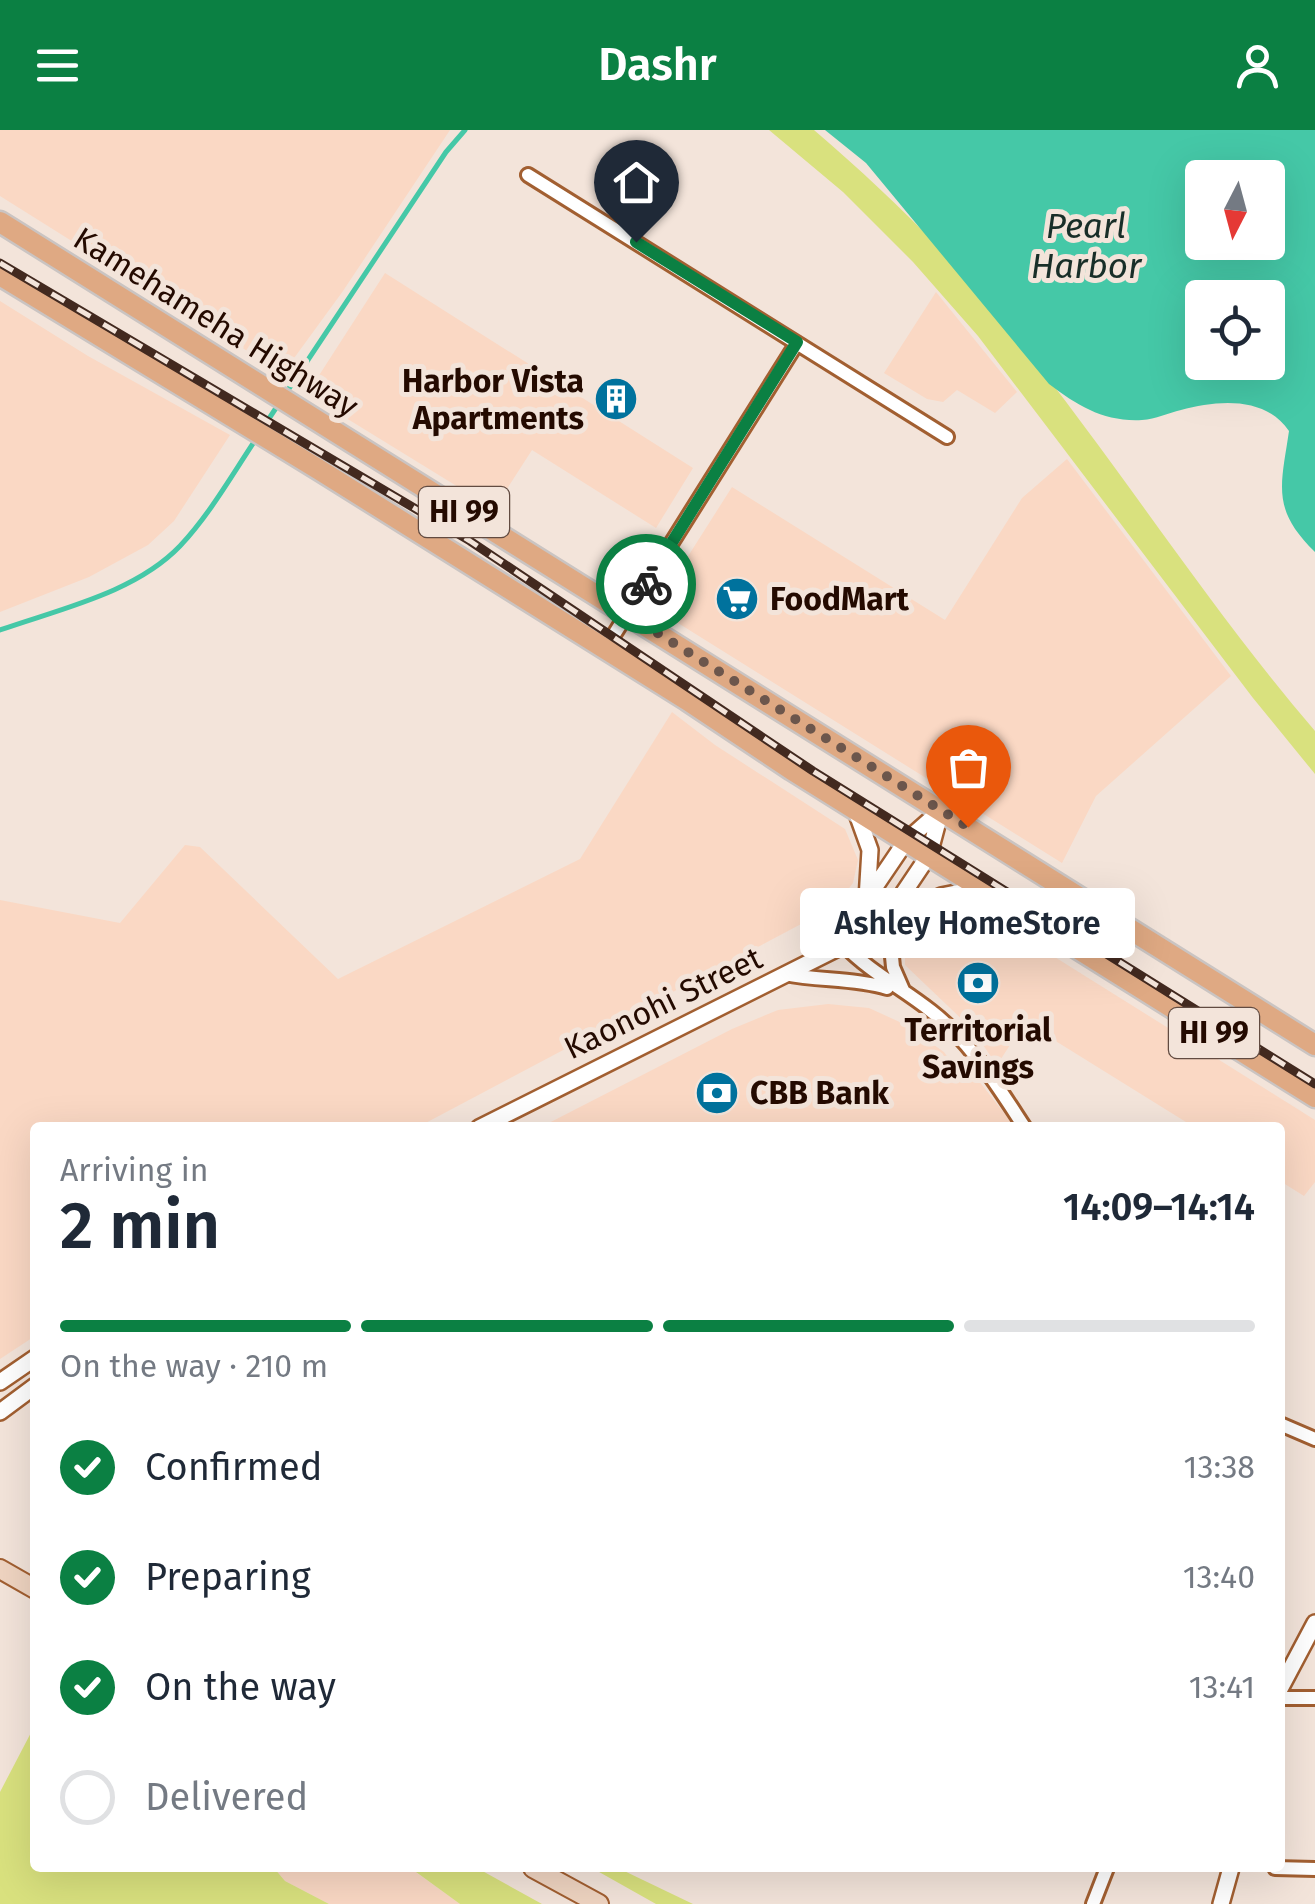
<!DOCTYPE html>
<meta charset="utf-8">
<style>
:root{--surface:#fff;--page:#f2f2f3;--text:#1f2937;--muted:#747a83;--line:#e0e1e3;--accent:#0b8043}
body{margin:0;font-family:"Fira Sans",sans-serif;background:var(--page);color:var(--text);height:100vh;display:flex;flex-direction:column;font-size:38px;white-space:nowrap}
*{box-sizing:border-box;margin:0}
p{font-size:32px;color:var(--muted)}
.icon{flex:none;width:55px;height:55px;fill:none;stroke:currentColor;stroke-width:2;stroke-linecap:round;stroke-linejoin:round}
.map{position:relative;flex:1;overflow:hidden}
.panel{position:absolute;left:30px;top:992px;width:1255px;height:750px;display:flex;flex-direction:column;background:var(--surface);border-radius:10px;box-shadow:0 10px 40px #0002}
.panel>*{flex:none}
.needle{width:65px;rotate:186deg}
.buttons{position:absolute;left:1185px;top:30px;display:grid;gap:20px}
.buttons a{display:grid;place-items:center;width:100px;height:100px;border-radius:10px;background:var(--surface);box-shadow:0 10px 40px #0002;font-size:50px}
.pin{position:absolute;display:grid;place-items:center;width:85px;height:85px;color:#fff;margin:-102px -42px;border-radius:50% 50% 50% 0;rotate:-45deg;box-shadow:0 0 10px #0007}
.pin .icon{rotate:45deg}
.courier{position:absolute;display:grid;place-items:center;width:100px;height:100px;margin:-50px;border:8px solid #0b8043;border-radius:50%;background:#fff;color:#222;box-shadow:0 2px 12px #0007}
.bubble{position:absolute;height:70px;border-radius:10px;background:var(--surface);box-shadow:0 10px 40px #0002;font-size:32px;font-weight:600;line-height:70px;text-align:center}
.overview em{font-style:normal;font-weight:600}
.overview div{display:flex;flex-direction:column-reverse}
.overview{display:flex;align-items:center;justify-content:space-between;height:170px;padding:0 30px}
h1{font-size:65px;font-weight:600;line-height:75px}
.bar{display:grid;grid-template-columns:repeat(4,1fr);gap:15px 10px;align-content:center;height:120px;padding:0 30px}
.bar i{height:12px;border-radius:8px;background:var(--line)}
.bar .current{background:var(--accent)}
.bar p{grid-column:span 4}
ol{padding:0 30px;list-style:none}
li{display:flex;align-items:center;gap:30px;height:110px}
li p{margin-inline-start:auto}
li .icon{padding:10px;border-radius:50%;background:var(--accent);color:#fff;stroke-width:4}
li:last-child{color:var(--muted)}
li i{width:55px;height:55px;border:5px solid var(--line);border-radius:50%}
header{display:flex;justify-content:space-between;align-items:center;height:130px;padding:0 30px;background:var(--accent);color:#fff;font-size:45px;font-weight:600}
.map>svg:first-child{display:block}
.built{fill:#fad8c4}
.green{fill:#d9e17e}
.water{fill:#45c8a7;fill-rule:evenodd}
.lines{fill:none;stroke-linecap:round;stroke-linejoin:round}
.stream{stroke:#45c8a7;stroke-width:5}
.minor-casing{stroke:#a25f31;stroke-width:18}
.tertiary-casing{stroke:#a25f31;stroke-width:20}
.secondary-casing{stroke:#a25f31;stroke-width:22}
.primary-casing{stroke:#cac4c2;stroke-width:25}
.minor{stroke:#fff;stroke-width:12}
.tertiary{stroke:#fff;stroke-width:15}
.secondary{stroke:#efd4c1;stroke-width:18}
.primary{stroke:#dfa983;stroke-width:20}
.rail-casing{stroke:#42291f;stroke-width:9}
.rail{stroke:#f3e4da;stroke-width:5;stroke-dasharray:15;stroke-linecap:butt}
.done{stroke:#6c564c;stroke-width:10;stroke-dasharray:0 18}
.route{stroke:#0b8043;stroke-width:12}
.labels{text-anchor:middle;stroke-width:10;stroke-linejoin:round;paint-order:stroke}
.shield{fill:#f3e4da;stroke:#624b41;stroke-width:2.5}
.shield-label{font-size:30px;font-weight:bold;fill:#240a00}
.street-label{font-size:32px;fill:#240a00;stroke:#f3e4da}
.poi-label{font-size:32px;font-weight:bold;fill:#240a00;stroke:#f3e4da;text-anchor:start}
.water-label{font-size:35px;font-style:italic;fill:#182e28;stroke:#f3e4da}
</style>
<header><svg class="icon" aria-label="menu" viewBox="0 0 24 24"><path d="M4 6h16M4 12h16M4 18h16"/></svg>Dashr<svg class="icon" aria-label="person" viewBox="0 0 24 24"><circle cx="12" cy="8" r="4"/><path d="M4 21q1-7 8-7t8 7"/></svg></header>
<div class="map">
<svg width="1315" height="1774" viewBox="0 0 1315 1774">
<rect width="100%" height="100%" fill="#f3e4da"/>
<path class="built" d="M0,0h450l-107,161 -54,74 -10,6 -279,-175z
M385,143l308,195 -37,60 -124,-78 -38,59 -187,-115z
M936,162l81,100 -22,21 -38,-23 -14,12 -16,-3 -43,-26z
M0,171l88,55 142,79 -56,86 -26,24 -59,32 -89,35z
M1067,329l164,217 -135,120 -34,67 -384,-240 -8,-9 -4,-12 5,-19 61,-96 213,133 77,-122z
M672,582l43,33 130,84 13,31 -5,23 -13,17 -37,23 -385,204 -383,1v208l-35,23v-459l120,23 65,-78 15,2 138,132 242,-120z
M951,779h20l20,8 324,203v62l-11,14 -24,-15v-53l-86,-1 -169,-105 -28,43 -26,-37 -66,-63v-16l15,-20z
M828,874l41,4 35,16 40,28 18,25 9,-6 44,56h-474l191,-98 46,-19z
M274,1738h144l-1,5 43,31h-131l-44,-23z"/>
<path class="green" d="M769,0h45c44,38 87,77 127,120 138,150 242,327 374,481v43l-62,-76 -275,-362 -65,-74 -70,-70z
M35,1595v143h239l11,13 44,23h-329v-112z
M418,1738h59l65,36h-82l-44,-32z
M592,1738h26l75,36h-37z"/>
<path class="water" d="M825,0h490v422c-44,-43 -34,-66 -26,-121 -24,-35 -71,-31 -108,-21 -13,3 -25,9 -39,10 -38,2 -64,-14 -93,-36l-183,-221zM1202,48h66v64h-66zM1202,168h66v64h-66z"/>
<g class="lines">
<path class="stream" d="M284,266l162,-244 19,-22
M262,299l16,-24
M0,500c59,-21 135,-37 180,-84 30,-32 52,-71 76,-107"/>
<g class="minor-casing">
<path id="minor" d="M528,45l419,262
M605,519l192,-306
M888,786l5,51 10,23
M844,815c26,27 58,43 87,66 40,31 67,76 94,117
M785,844c34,7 69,4 102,14
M1280,1294l35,15
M1280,1568h35
M1275,1738l40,1
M1093,1774l14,-36"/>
</g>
<g class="tertiary-casing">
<path id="tertiary" d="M856,681l14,39 -3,49
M866,770l40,-59 34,-30
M888,786l41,-61 12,-45
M479,998l365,-183 24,-22 50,-15 23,-12 20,-4 28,5
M0,1252l35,-24
M0,1282l35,-26
M1280,1559l35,-66
M1221,1774l10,-36"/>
</g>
<g class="secondary-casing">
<path id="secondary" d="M0,1439l35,20
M533,1738l66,36"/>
</g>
<g class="primary-casing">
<path id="primary" d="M0,92l1315,823
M0,145l318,194 369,231 105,70 523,327"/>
</g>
<use href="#minor" class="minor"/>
<use href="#tertiary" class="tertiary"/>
<use href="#secondary" class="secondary"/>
<use href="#primary" class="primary"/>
<g class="rail-casing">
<path id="rail" d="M0,133l470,278 343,230 502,313"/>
</g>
<use href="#rail" class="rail"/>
</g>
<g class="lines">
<path class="done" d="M646,454l-19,30 341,213"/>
<path class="route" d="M636,112l161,100 -151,242"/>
</g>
<defs>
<g id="building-disc" transform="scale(2.25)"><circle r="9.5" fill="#00729d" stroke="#f3e4da"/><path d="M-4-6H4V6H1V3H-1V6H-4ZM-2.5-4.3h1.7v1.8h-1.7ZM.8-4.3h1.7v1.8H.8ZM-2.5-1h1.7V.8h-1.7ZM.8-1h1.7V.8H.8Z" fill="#fff"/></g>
<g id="supermarket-disc" transform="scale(2.25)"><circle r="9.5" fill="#00729d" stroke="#f3e4da"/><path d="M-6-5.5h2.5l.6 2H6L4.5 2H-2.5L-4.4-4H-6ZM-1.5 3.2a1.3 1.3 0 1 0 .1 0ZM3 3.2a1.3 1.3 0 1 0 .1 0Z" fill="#fff"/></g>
<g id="bank-disc" transform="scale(2.25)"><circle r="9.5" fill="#00729d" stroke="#f3e4da"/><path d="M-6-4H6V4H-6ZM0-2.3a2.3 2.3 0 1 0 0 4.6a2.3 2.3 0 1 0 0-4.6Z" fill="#fff"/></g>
</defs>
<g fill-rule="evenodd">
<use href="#building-disc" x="616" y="269"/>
<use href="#supermarket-disc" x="737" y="469"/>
<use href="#bank-disc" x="978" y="853"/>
<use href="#bank-disc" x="717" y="963"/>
</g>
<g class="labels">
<g class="shield">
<rect x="419" y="357" width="90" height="50" rx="8"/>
<rect x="1169" y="878" width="90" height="50" rx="8"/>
</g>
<g class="shield-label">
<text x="464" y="392">HI 99</text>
<text x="1214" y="913">HI 99</text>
</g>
<g class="street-label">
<text transform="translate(216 192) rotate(32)" y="11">Kamehameha Highway</text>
<text transform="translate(663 873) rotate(-26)" y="11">Kaonohi Street</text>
</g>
<g class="poi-label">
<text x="584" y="262" text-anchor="end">Harbor Vista<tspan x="584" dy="37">Apartments</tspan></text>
<text x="770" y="480">FoodMart</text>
<text x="978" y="911" text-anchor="middle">Territorial<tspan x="978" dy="37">Savings</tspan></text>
<text x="750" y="974">CBB Bank</text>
</g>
<g class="water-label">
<text x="1086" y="108">Pearl<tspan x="1086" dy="40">Harbor</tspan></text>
</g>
</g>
</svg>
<div class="buttons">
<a><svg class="needle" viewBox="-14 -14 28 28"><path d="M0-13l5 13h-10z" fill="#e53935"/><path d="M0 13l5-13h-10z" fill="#747a83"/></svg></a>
<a><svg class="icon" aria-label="locate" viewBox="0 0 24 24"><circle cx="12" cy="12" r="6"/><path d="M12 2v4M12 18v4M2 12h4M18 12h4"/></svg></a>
</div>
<div class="pin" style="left:968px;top:697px;background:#ea580c"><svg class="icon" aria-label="bag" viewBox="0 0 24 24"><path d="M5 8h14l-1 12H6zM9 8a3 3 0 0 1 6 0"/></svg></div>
<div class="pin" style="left:636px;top:112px;background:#1f2937"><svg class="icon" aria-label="home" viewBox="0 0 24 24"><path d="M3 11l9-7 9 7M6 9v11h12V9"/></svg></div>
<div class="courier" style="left:646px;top:454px"><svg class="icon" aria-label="bike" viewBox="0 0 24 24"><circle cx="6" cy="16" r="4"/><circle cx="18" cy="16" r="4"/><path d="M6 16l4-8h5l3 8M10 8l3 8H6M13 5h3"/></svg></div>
<div class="bubble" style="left:800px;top:758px;width:335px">Ashley HomeStore</div>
<section class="panel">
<div class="overview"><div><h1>2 min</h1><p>Arriving in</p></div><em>14:09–14:14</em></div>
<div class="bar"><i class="current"></i><i class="current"></i><i class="current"></i><i></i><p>On the way · 210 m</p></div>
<ol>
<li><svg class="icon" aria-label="check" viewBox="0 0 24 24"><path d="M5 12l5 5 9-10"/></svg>Confirmed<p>13:38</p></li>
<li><svg class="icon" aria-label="check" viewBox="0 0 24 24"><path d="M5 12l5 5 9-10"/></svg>Preparing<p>13:40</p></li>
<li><svg class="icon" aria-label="check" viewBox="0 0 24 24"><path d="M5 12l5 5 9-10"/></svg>On the way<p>13:41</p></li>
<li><i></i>Delivered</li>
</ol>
</section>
</div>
